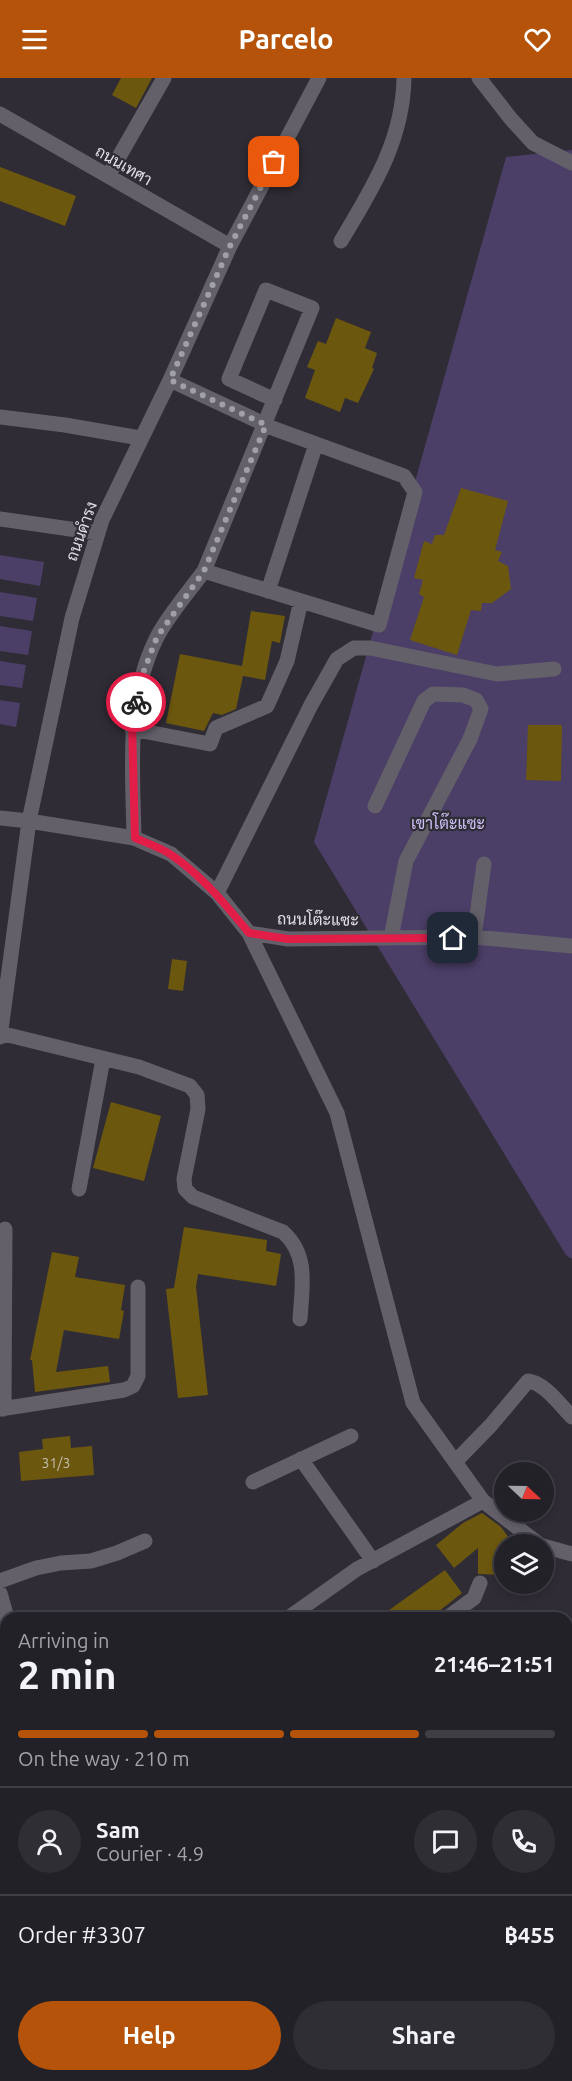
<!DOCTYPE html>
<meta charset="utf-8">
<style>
:root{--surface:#232128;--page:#2f2e34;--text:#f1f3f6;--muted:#a3a3a8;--line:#403e45;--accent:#b45309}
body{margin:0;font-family:Ubuntu,Sarabun,sans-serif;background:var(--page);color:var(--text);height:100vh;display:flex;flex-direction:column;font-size:22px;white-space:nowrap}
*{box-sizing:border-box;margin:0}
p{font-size:20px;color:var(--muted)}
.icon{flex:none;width:33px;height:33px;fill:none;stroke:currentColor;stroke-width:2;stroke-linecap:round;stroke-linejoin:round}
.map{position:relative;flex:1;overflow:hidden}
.drawer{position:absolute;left:0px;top:1534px;width:573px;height:470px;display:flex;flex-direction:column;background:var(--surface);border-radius:18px 18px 0 0;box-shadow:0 3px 9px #0003,0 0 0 2px var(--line)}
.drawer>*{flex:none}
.needle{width:39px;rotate:112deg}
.fabs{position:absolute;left:494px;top:1384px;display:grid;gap:12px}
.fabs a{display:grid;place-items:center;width:60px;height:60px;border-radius:50%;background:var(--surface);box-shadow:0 3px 9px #0003,0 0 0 2px var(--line);font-size:30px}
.pin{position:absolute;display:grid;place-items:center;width:51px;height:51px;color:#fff;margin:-26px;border-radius:12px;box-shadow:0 3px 9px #0006}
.courier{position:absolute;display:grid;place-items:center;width:60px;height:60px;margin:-30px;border:4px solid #e11d48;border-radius:50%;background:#fff;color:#222;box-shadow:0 2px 8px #0007}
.headline em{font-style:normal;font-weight:600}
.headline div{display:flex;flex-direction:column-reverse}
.headline{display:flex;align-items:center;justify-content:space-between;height:102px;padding:0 18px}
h1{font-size:39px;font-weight:600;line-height:45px}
.bar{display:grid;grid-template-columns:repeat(4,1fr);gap:9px 6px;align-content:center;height:72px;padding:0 18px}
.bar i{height:8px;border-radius:4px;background:var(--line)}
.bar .current{background:var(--accent)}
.bar p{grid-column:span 4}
.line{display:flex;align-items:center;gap:15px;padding:0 18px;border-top:2px solid var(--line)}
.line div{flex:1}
.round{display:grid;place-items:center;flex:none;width:63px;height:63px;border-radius:32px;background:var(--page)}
.action{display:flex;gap:12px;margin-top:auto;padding:12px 18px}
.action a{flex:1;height:69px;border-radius:36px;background:var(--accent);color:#fff;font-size:24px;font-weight:600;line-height:69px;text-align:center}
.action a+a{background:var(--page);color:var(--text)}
header{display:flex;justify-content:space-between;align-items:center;height:78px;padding:0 18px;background:var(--accent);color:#fff;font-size:27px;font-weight:600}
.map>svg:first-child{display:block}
.green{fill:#4b3f67}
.building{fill:#6c570e}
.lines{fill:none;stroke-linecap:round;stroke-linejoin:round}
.minor{stroke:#63606a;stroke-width:15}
.done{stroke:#a2a0a7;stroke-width:6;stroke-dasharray:0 10.8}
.route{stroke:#e11d48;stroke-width:8}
.labels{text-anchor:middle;stroke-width:4.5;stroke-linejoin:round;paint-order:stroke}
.number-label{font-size:14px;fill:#c3bcae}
.street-label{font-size:16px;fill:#e0dee4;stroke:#2f2c35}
.park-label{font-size:16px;fill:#cdbff2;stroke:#2f2c35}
</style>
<header><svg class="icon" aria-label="menu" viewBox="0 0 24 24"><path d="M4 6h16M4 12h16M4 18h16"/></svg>Parcelo<svg class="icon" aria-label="heart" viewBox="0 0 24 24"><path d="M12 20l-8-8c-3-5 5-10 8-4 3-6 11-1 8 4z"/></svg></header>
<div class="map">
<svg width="572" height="2003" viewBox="0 0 572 2003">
<rect width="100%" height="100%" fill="#2f2c35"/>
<path class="green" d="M572,72v1109l-6,-4 -252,-413 192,-685z
M0,477l44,7 -4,24 -40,-7z
M0,514l37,6 -4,23 -33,-5z
M0,548l32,5 -4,24 -28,-4z
M0,583l26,4 -4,23 -22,-3z
M0,622l20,3 -4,24 -16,-3z"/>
<path class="building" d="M121,0h31l-16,30 -24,-13z
M0,89l76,29 -11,30 -65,-25z
M336,240l35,14 -6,16 12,5 -5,15 2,1 -16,34 -13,-5 -5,14 -35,-14 10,-28 -8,-3 11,-26 8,3z
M461,410l47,13 -13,49 7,2 -4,9 10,5 3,23 -19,14h-10l-1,8 -10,-1 -14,45 -47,-15 14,-43 -5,-3 4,-14 -9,-2 10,-37 8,3 3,-9h9z
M251,533l34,5 -5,27 -8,-2 -7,39 -22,-4 -7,33 -14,6 -9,-2 -9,18 -38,-8 14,-69 62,12z
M528,647h34l-1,56 -35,-1z
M172,881l15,2 -4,30 -15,-2z
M111,1024l50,14 -17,65 -51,-13z
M184,1149l83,13 -1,11 15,3 -5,32 -78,-12 -2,13 12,108 -30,3 -12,-109 8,-1z
M52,1174l27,5 -4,20 50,8 -4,25 3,1 -5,28 -55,-9 -8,42 52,-6 2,16 -75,10 -3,-32h-2z
M70,1358l1,12 21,-2 2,29 -73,6 -2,-29 24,-3 -1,-10z
M482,1435l19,14 8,11 -5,4v33l-26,-1v-26l-24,20 -18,-23 27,-22z
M445,1492l17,23 -24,19 -10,6h-50z"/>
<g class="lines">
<path class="minor" d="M479,0l32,41 22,24 39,20
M0,36l230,132
M108,98l56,-98
M341,163c31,-52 62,-100 63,-163
M0,339l65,8 75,13
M0,441l98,14
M204,493l108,-263 -46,-18 -37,89 46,21
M268,513l48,-147
M132,651l78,15 6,-16 51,-22 20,-45 14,-60
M375,728l49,-105 9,-7 30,1 13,5 5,9 -11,30 -64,122 -15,77
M0,740l29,3 105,17 37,16 46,39 32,40 88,180 76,290 70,98 57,44
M134,760c-1,-69 -9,-135 22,-199 10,-21 34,-49 48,-68l175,54 36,-133 -11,-16 -129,-47 -105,-49
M217,815l94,-188 26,-46 17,-11h16l127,26 57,-5
M249,855l39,6 186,-2 98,9
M474,859l10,-73
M0,955l139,34 51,19 7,9 1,14 -14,70 1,10 8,8 90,35c26,23 19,55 17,87
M0,959l29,-216 43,-203 30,-98 68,-140 60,-134 89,-168
M79,1111l24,-130
M0,1331l124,-19 9,-4 5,-10v-89
M4,1331l1,-180
M301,1381l72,102
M455,1384l36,-37 37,-44c17,2 32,24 44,36
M253,1404l98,-46
M543,1468l29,8
M0,1503l36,-13 25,-5 30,-2 26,-8 28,-12
M0,1515l7,25
M288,1540l69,-49 126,-68
M447,1540l27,-20 6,-15
M567,1778l5,-2
M0,1847l6,1
M444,1998l4,5
M99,2003v-5"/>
</g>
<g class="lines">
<path class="done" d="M136,624l4,-21 17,-44 47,-66 62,-146 -96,-45 60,-134 44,-84"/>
<path class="route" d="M136,624l-4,22 3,114c12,5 27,10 38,18 30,21 53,49 76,77l39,6 165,-1"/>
</g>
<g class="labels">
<g class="number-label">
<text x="56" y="1390">31/3</text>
</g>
<g class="street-label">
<text transform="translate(124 87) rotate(30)" y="6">ถนนเทศา</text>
<text transform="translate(81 453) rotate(-70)" y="6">ถนนดำรง</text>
<text transform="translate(318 841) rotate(1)" y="6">ถนนโต๊ะแซะ</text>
</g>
<g class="park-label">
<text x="448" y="751">เขาโต๊ะแซะ</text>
</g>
</g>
</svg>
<div class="fabs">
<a><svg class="needle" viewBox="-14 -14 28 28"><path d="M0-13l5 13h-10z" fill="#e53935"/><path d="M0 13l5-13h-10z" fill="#a3a3a8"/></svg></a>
<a><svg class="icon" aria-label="layers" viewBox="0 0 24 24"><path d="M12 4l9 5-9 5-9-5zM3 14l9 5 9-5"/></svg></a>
</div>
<div class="pin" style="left:274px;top:84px;background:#ea580c"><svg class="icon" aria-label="bag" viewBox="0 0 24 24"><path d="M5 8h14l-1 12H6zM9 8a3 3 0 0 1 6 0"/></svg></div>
<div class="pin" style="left:453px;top:860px;background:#1f2937"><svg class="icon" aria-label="home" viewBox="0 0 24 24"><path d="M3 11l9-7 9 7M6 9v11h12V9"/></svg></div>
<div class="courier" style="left:136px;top:624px"><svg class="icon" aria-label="bike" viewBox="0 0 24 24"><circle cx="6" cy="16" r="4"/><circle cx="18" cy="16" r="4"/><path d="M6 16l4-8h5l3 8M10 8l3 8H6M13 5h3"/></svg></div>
<section class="drawer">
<div class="headline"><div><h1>2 min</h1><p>Arriving in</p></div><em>21:46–21:51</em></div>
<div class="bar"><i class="current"></i><i class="current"></i><i class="current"></i><i></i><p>On the way · 210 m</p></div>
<div class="line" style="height:108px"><a class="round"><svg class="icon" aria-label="person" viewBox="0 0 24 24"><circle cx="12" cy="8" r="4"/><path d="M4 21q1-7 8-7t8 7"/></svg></a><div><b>Sam</b><p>Courier · 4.9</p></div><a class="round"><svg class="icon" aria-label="chat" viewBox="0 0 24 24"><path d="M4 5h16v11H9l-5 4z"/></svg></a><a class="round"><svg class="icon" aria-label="phone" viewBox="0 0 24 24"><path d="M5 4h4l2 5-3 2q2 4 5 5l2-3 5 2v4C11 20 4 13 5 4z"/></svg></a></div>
<div class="line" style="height:78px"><div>Order #3307</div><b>฿455</b></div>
<div class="action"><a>Help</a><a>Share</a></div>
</section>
</div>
